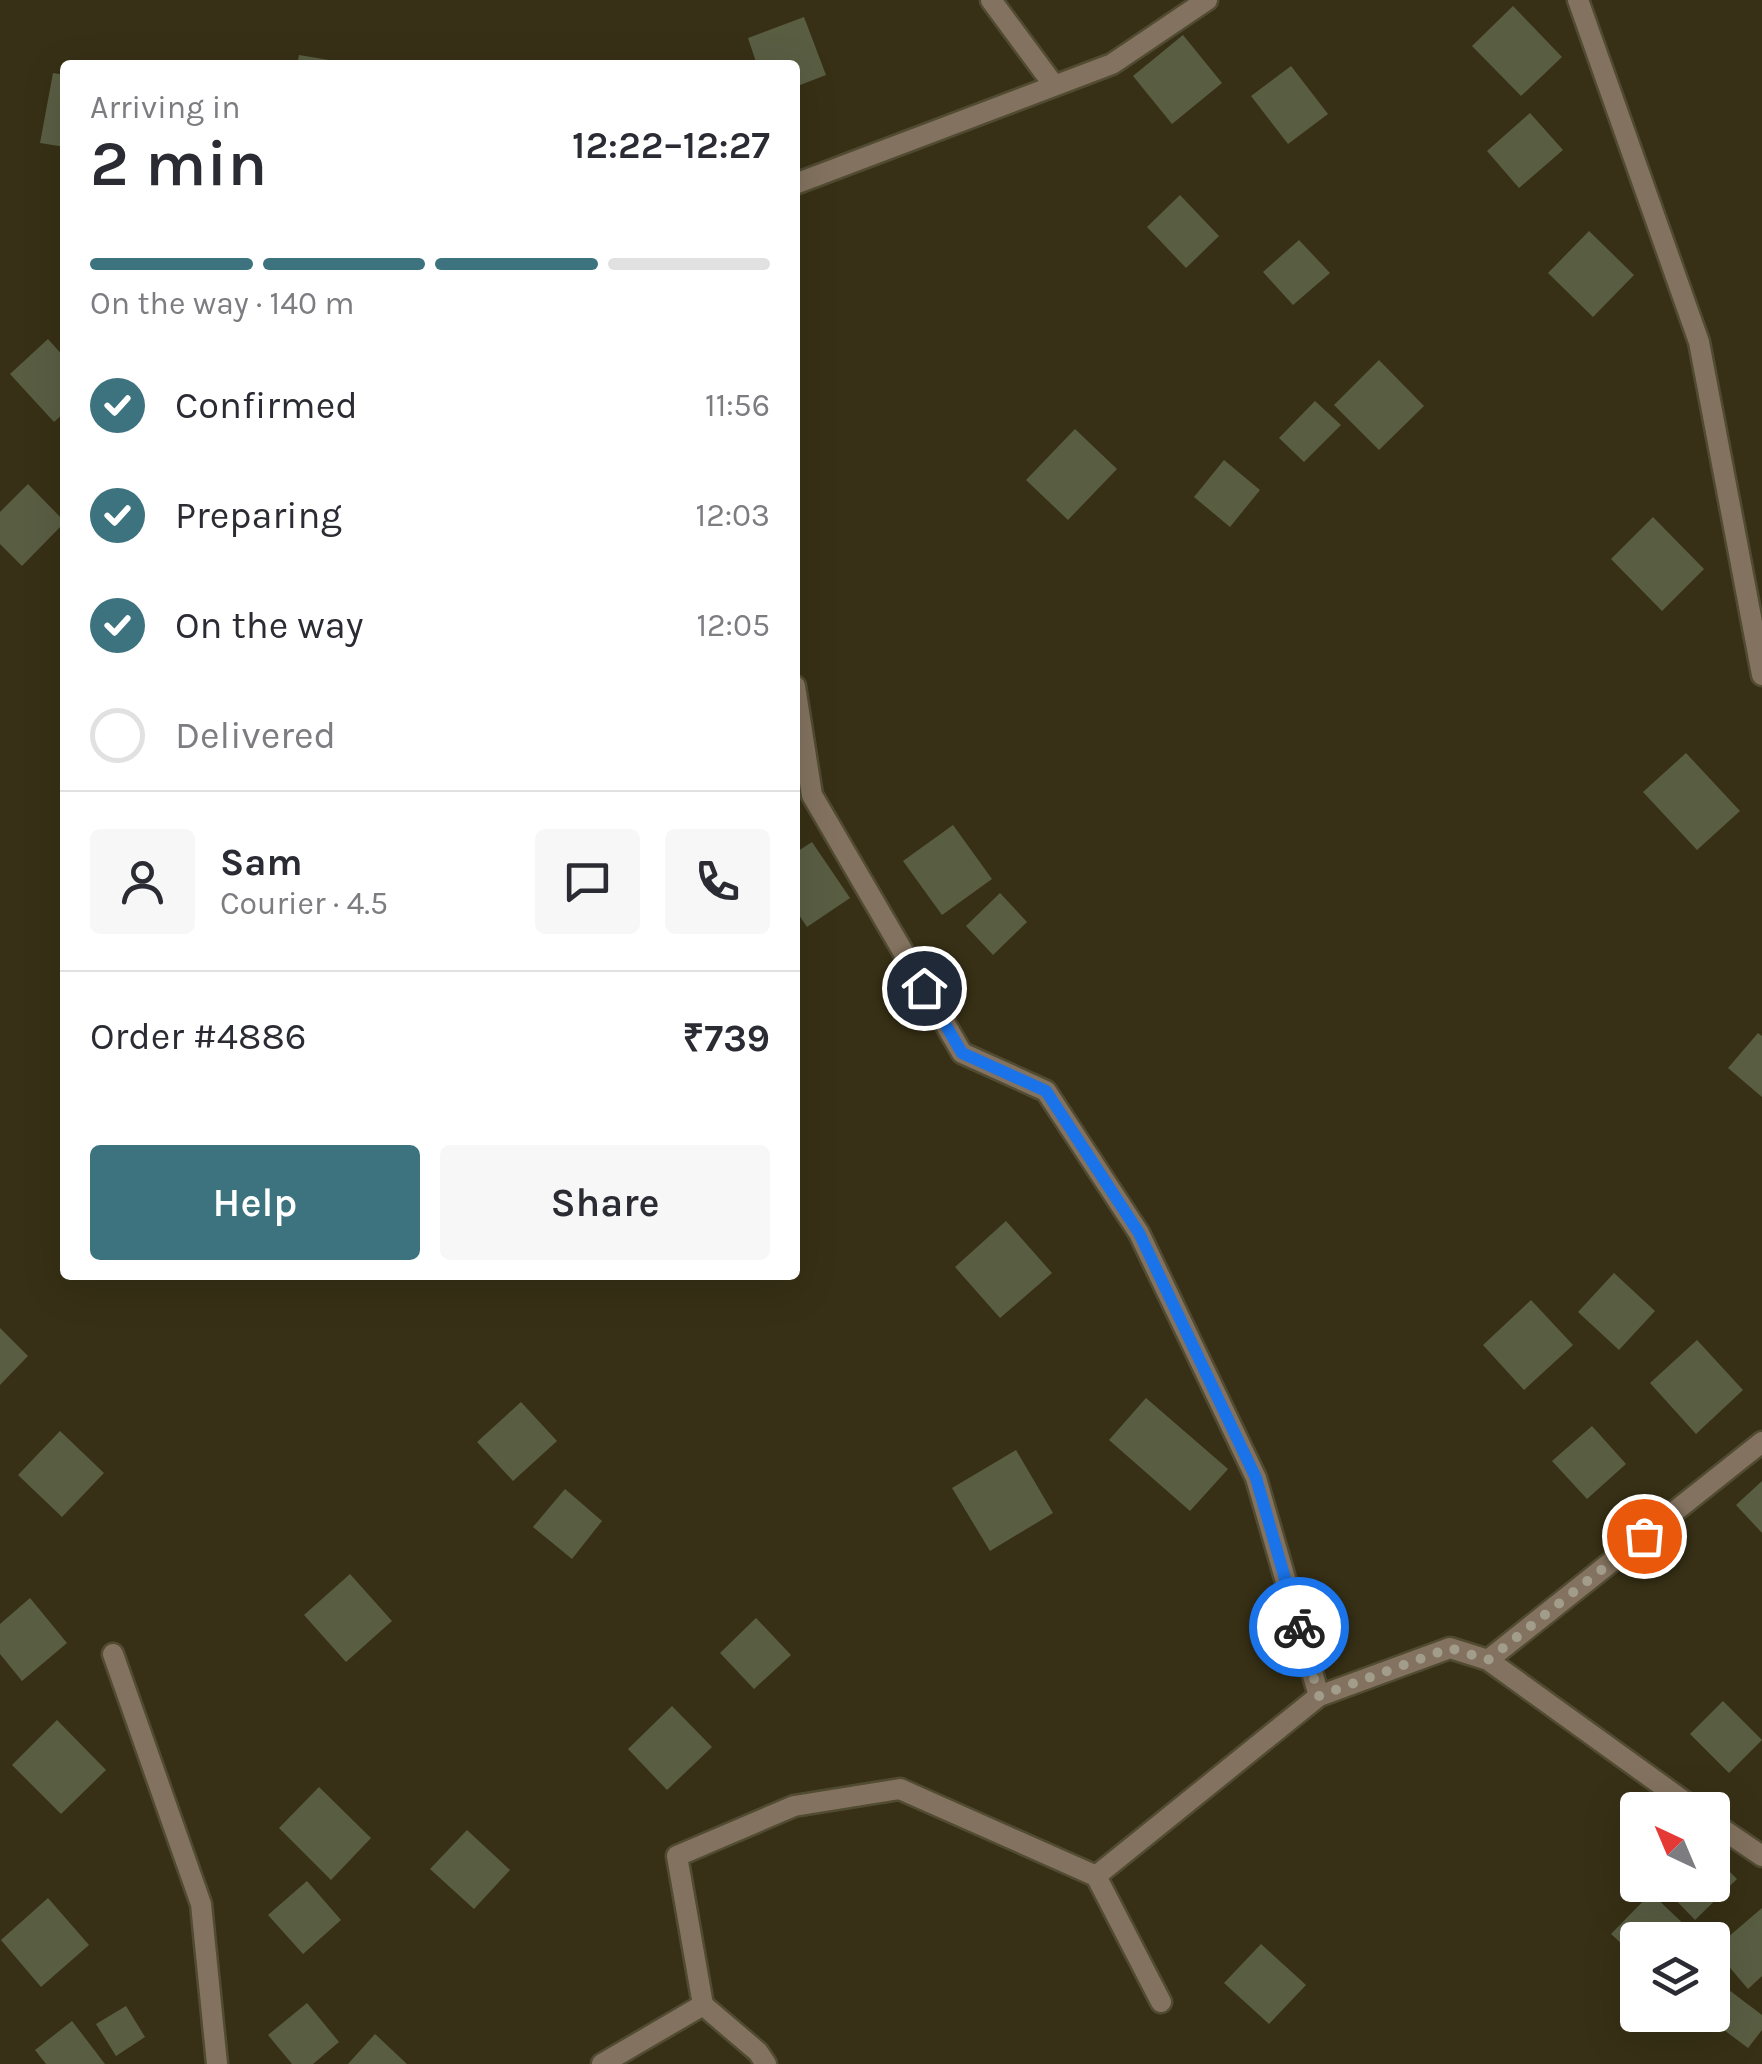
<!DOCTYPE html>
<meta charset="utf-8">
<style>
:root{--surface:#fff;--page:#f7f7f7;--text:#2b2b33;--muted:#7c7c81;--line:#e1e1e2;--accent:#3d737e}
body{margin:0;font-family:Karla,sans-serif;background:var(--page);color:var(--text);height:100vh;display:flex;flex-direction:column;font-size:38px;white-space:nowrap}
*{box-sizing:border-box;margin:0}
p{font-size:32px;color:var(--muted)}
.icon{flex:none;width:55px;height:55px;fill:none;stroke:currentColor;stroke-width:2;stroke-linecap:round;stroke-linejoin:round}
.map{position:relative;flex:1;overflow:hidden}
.side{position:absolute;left:60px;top:60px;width:740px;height:1220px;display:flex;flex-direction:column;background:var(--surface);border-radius:10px;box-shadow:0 10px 40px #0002}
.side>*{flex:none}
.needle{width:65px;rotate:316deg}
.buttons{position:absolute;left:1620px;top:1792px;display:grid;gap:20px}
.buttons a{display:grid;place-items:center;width:110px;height:110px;border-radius:10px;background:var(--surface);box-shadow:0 10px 40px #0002;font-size:50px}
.pin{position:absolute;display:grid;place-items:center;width:85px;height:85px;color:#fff;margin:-42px;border:5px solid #fff;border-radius:50%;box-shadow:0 2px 10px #0007}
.courier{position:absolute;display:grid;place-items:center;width:100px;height:100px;margin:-50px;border:8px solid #1a73e8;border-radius:50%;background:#fff;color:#222;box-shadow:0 2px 12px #0007}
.overview em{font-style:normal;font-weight:600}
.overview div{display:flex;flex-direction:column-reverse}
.overview{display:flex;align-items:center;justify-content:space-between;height:170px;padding:0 30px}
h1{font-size:65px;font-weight:600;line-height:75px}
.bar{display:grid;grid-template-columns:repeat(4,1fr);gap:15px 10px;align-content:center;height:120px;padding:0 30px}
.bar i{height:12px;border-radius:8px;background:var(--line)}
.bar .on{background:var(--accent)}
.bar p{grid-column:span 4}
.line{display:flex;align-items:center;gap:25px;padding:0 30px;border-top:2px solid var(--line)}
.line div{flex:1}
.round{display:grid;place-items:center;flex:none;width:105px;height:105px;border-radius:10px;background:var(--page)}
ol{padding:0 30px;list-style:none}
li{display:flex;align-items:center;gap:30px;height:110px}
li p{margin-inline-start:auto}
li .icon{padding:10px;border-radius:50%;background:var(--accent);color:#fff;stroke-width:4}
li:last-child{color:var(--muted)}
li i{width:55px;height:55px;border:5px solid var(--line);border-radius:50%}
.cta{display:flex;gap:20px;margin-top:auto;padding:20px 30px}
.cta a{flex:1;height:115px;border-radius:10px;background:var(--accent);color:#fff;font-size:40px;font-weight:600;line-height:115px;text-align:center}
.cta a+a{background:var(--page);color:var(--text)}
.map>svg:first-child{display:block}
.building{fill:#595e43}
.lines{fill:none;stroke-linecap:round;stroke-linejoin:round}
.minor-casing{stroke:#514b32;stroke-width:25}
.minor{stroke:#83725f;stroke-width:20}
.done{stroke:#a29d8a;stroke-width:10;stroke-dasharray:0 18}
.route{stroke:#1a73e8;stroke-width:12}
</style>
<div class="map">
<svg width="1762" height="2064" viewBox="0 0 1762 2064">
<rect width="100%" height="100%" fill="#373016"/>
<path class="building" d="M1513,6l49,51 -41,39 -49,-50z
M804,17l22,58 -31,12v-22h-38l-9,-27z
M1183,35l39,48 -50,41 -39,-48z
M299,55l48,8v2h-50z
M1291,66l37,48 -40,30 -37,-48z
M53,73l12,2v72l-25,-4z
M1530,113l33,37 -44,38 -32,-37z
M1180,195l39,41 -33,32 -39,-41z
M1589,231l45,44 -41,42 -45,-44z
M1299,240l31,33 -37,32 -30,-33z
M48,339l17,19v54l-11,10 -44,-48z
M1379,360l45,46 -45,44 -45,-45z
M1315,401l26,24 -37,37 -25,-24z
M1075,429l42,40 -49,51 -42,-40z
M1224,460l36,30 -30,37 -36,-30z
M28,484l37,38 -43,44 -22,-22v-32z
M1653,517l51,52 -42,42 -51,-52z
M1686,753l54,58 -43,39 -54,-58z
M953,825l39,54 -50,36 -39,-54z
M812,842l38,56 -43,29 -12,-18v-56z
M1000,893l27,29 -34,33 -27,-29z
M1758,1033l4,3v61l-34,-29z
M1006,1221l46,52 -52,45 -45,-51z
M1614,1273l41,38 -36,39 -41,-38z
M1531,1300l42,45 -49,45 -41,-45z
M0,1328l28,28 -28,29z
M1697,1340l46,50 -47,44 -46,-51z
M1146,1398l82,71 -38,42 -81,-71z
M521,1402l36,39 -44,40 -36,-39z
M1592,1426l34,38 -39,35 -35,-38z
M60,1431l44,42 -42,44 -44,-42z
M1016,1450l37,63 -63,38 -38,-63z
M1762,1481v52l-26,-28z
M565,1489l37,32 -30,38 -39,-32z
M350,1574l42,47 -46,41 -42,-47z
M30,1598l37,45 -45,38 -22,-27v-30z
M756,1618l35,37 -37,34 -34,-36z
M1723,1701l39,39 -33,33 -39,-39z
M672,1706l40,41 -45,43 -39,-41z
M57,1720l49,50 -45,44 -49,-49z
M319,1787l52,51 -40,42 -52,-52z
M467,1830l43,40 -36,39 -44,-40z
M1712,1854l25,25 -42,41 -28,-29 6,-6h39z
M307,1881l34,39 -38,34 -35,-39z
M1651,1893l40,38 -8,9h-45v19l-27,-25z
M48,1898l41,47 -48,42 -40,-47z
M1762,1908v68l-14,13 -34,-40z
M1261,1944l45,41 -37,39 -45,-41z
M1729,1990l33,25v15l-14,18 -40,-30z
M307,2003l32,39 -26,22h-21l-24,-29z
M126,2006l19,31 -29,19 -20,-32z
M72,2021l33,43h-59l-11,-14z
M375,2034l32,30h-59z"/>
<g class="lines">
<g class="minor-casing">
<path id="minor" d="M991,0l62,84
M1578,0l121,342 63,333
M795,184l317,-120 95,-64
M795,686l17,109 150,258 84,38 93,142 117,245 63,218 131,-48 38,12 208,150
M113,1654l88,250 16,160
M1488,1660l274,-218
M1712,1822l50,34
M1096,1876l223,-180
M602,2064l101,-59
M766,2064l-8,-12 -55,-47 -26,-149 117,-50 106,-17 196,87 65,126"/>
</g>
<use href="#minor" class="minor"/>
</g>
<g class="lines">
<path class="done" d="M1299,1627l20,69 131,-48 38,12 156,-124"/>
<path class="route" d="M924,988l38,65 84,38 93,142 117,245 43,149"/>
</g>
</svg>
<div class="buttons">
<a><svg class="needle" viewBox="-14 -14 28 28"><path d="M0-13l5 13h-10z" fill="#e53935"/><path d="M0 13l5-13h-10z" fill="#7c7c81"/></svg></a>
<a><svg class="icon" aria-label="layers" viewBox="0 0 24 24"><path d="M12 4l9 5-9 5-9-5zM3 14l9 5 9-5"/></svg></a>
</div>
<div class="pin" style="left:1644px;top:1536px;background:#ea580c"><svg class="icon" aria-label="bag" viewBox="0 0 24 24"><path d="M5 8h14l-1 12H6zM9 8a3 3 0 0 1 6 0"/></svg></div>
<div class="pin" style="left:924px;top:988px;background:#1f2937"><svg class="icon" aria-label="home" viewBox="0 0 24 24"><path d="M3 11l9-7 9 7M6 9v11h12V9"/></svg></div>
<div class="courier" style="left:1299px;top:1627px"><svg class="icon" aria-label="bike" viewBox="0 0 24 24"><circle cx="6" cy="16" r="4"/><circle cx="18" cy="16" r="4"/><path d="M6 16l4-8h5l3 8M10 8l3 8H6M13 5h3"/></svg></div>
<section class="side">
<div class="overview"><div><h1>2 min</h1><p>Arriving in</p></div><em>12:22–12:27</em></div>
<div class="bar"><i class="on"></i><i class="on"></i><i class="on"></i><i></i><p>On the way · 140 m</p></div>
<ol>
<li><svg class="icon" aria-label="check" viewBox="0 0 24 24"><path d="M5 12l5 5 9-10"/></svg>Confirmed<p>11:56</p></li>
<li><svg class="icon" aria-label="check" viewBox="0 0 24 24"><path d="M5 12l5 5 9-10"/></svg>Preparing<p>12:03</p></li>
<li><svg class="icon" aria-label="check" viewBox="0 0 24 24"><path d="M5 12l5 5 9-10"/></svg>On the way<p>12:05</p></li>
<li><i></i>Delivered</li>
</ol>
<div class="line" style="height:180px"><a class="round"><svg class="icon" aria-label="person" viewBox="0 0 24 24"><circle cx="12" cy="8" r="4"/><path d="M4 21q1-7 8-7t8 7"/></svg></a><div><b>Sam</b><p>Courier · 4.5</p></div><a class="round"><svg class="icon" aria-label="chat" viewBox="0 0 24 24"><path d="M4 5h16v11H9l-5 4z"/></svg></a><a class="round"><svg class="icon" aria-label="phone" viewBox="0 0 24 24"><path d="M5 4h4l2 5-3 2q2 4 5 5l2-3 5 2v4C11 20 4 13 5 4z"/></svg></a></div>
<div class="line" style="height:130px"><div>Order #4886</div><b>₹739</b></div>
<div class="cta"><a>Help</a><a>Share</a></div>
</section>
</div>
